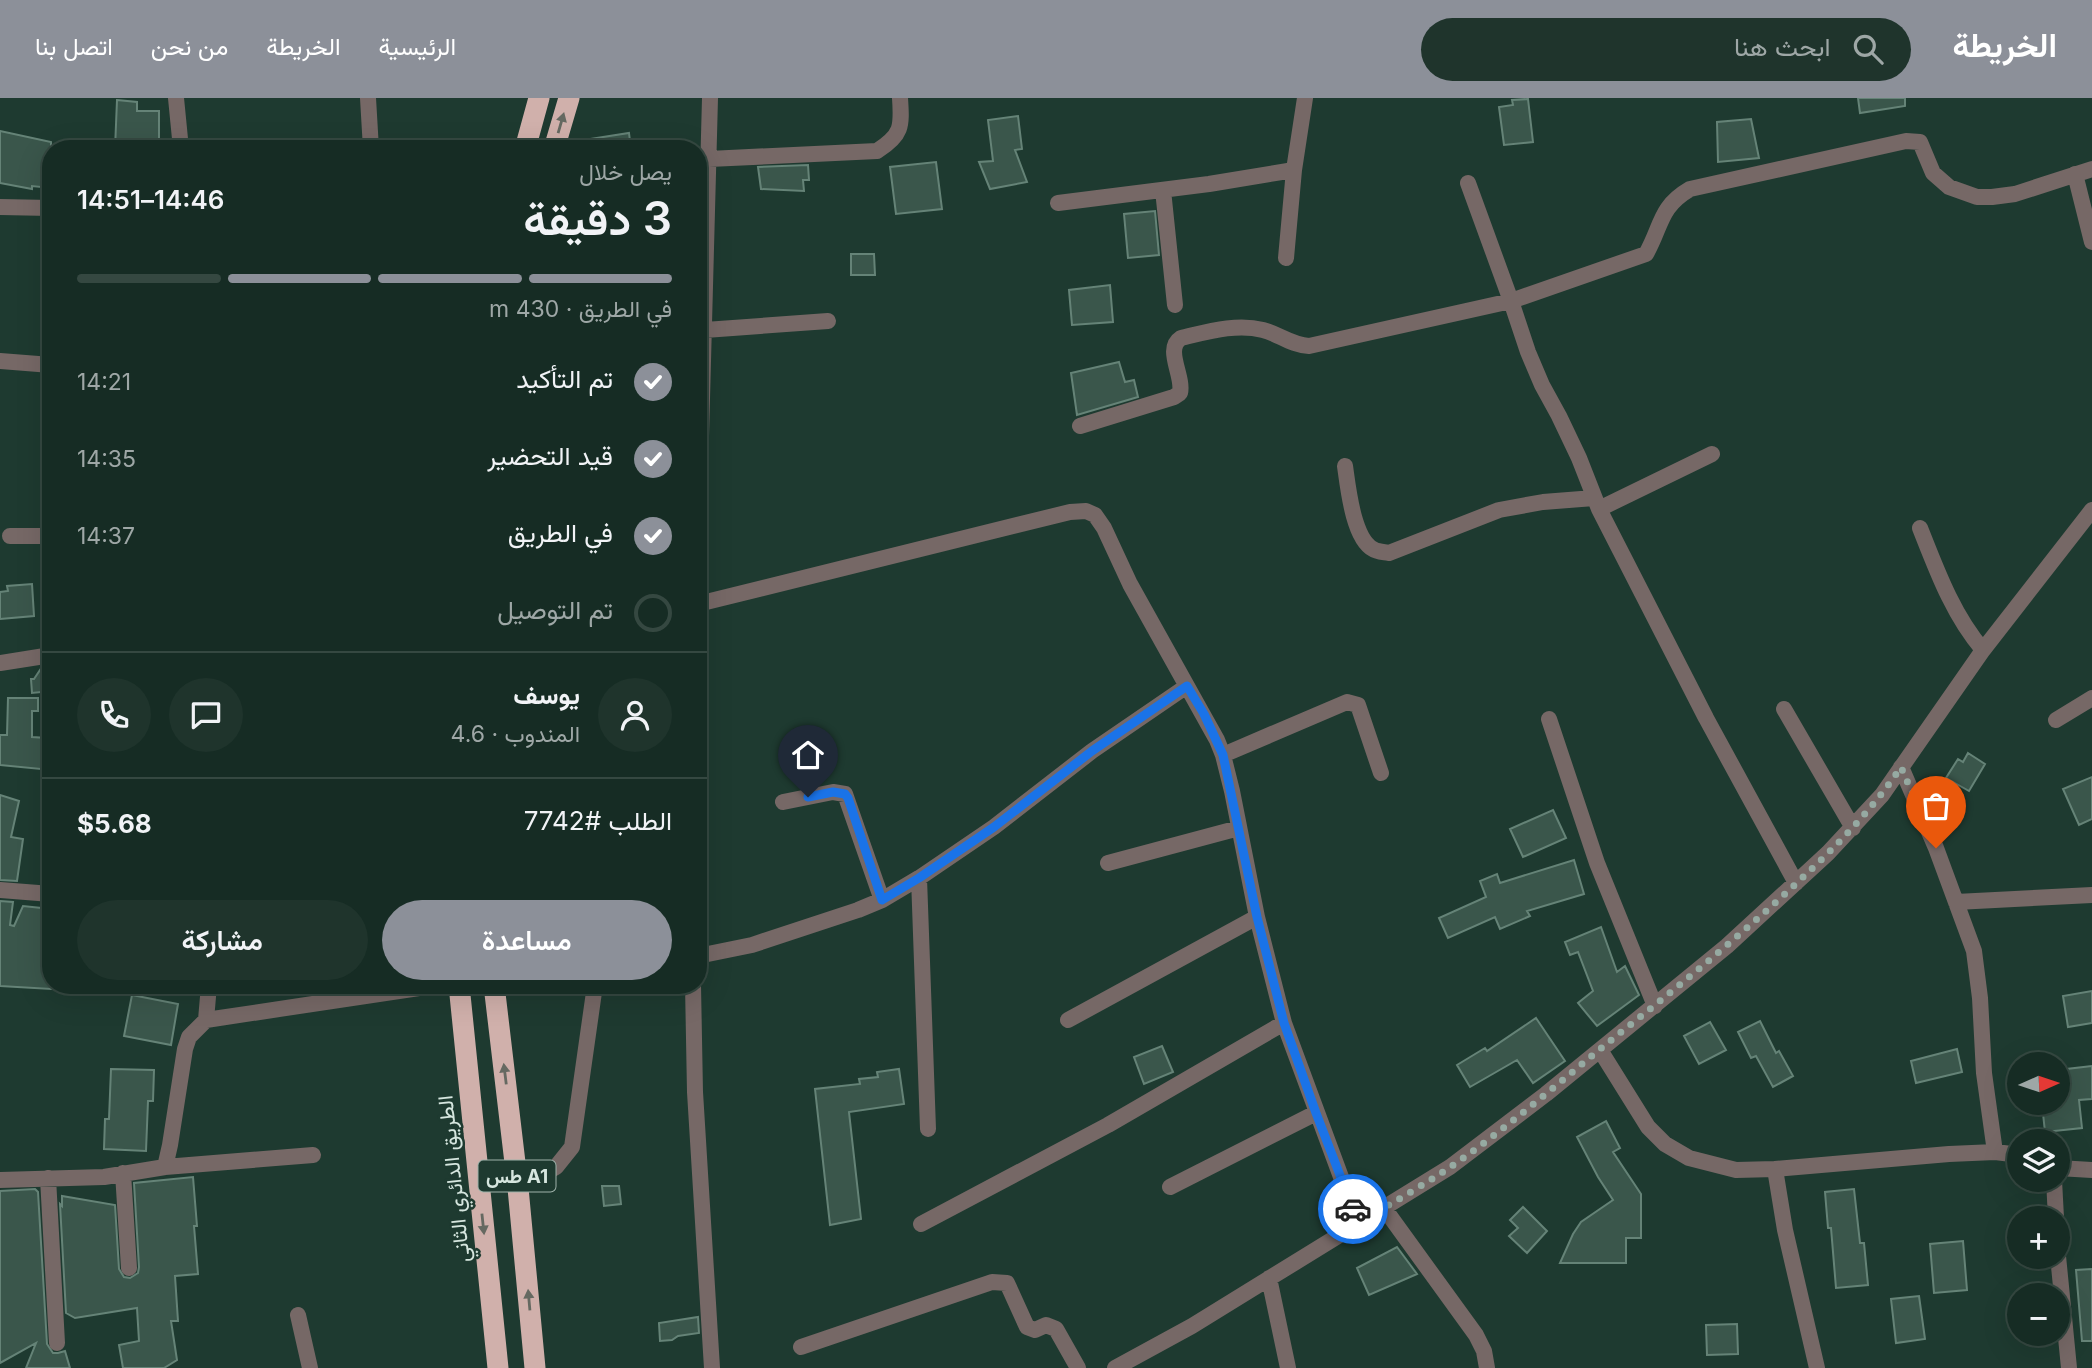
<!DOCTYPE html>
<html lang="ar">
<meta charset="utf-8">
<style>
:root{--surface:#162c24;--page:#1f342c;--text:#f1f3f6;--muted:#9ea7a6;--line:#354841;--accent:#8c9099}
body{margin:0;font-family:Inter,Vazirmatn,sans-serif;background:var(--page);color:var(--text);direction:rtl;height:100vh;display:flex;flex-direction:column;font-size:26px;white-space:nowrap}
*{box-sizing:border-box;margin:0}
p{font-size:23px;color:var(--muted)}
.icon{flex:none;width:38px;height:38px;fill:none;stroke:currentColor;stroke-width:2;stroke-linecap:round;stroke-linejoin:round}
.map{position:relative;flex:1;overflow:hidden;direction:ltr}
.sheet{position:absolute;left:42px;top:42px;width:665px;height:854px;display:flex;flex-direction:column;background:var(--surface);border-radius:28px;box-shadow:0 7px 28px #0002,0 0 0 2px var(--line);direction:rtl}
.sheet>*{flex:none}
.needle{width:46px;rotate:87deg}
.fabs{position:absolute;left:2007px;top:954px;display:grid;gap:14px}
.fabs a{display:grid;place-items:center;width:63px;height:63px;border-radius:50%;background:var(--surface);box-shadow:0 7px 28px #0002,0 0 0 2px var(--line);font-size:35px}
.pin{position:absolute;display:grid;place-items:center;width:60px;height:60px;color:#fff;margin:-72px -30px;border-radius:50% 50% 50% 0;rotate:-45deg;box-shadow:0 0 7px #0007}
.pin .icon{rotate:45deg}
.courier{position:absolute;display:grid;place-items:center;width:70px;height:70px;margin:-35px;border:5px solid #1a73e8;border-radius:50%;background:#fff;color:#222;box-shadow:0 2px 9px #0007}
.summary em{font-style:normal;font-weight:600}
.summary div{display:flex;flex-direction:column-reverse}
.summary{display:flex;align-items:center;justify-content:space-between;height:119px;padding:0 35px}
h1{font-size:46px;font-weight:600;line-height:52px}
.bar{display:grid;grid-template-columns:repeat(4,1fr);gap:10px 7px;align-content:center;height:84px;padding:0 35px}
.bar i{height:9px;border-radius:5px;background:var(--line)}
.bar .current{background:var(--accent)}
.bar p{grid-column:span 4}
.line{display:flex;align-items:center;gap:18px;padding:0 35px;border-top:2px solid var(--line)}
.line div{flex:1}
.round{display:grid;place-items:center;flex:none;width:74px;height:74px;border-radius:37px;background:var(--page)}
ol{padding:0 35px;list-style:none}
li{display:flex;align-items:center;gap:21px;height:77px}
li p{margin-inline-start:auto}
li .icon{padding:7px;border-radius:50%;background:var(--accent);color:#fff;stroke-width:4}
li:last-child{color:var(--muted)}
li i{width:38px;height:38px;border:4px solid var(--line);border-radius:50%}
.cta{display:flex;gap:14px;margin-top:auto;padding:14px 35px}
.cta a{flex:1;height:80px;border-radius:42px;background:var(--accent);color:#fff;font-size:28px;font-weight:600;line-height:80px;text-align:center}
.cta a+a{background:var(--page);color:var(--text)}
header{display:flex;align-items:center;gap:42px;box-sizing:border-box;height:98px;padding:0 35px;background:var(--accent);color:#fff}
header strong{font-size:33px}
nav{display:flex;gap:38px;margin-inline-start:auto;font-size:24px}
.search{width:490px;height:63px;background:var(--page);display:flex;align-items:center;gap:18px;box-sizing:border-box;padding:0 24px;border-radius:38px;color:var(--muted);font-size:26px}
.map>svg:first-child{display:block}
.building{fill:#3a564b;stroke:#658377;stroke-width:2}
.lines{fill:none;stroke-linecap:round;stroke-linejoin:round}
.minor{stroke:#766866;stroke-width:16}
.highway{stroke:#d0b0ab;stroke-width:21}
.oneway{fill:#656961}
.done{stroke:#96aaa2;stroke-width:7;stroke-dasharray:0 12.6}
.route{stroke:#1a73e8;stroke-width:9}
.labels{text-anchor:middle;stroke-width:5;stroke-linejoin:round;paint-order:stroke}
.shield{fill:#1e3a30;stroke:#9fb2aa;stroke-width:2}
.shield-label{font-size:19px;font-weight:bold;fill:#d6e6df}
.street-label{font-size:21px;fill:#d6e6df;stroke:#1e3a30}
</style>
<header>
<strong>الخريطة</strong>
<div class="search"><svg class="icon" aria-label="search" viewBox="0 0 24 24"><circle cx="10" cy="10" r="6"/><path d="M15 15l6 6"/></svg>ابحث هنا</div>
<nav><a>الرئيسية</a><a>الخريطة</a><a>من نحن</a><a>اتصل بنا</a></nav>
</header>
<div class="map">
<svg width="2092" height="1270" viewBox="0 0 2092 1270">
<rect width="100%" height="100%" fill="#1e3a30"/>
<path class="building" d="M1858,0h47v8l-45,7z
M1528,1l5,43 -29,3 -5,-38 14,-2 -1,-5z
M117,2l20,2v9h22v33h-9v5h-35z
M1018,18l4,33 -7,1 12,32 -37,7 -11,-27 14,-1 -5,-41z
M1751,21l8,39 -41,4 -1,-40z
M0,33l51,11v46l-19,-2v3l-32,-6z
M629,35l2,16h-53l-1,-8z
M936,64l6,47 -46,5 -6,-47z
M808,67l1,15h-6l1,11 -43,-2 -3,-22z
M1155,113l4,44 -31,3 -4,-44z
M851,156h23l1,21h-24z
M1110,187l3,37 -41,3 -3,-35z
M1119,264l6,20 9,-2 4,17 -61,18 -6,-42z
M32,486l2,32 -34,3v-27l8,-1 -1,-5z
M51,568v25l-19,2 -1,-14h3l8,-12z
M8,600h30v13h-6v26l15,1v2h4v30l-51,-5v-30h7z
M1968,655l17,11 -16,27 -23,-13 12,-19 5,3z
M2092,679v42l-13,6 -16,-36z
M0,697l19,6 -8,36 12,2 -6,42 -17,-1z
M1553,712l13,28 -43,19 -13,-28z
M1574,762l10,34 -57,17 3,5 -30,13 -5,-12 -47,21 -9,-20 47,-21 -6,-16 17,-7 3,9z
M0,803l13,1 -3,23 4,1 9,-20 28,3v80l-51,-3z
M1601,829l16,45 8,-6 14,29 -42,31 -19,-23 15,-12 -15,-39 -8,3 -5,-13z
M2092,893v32l-24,4 -5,-31z
M132,897l46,9 -7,41 -47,-9z
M1536,920l29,43 -32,22 -16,-23 -47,27 -13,-22 28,-17 2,3z
M1760,923l16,32 3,-2 14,25 -20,11 -17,-31 -5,2 -13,-26z
M1710,924l16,28 -27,14 -15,-28z
M1162,948l11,26 -29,12 -10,-27z
M1957,951l5,23 -46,11 -5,-22z
M2092,968v33l-13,1 3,28 -37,4 -3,-28 16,-2v-32z
M111,971l43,1 -1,31h-5l-2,50 -42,-2 1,-30h4z
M899,971l5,35 -55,8 12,107 -31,6 -15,-136 45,-5 -1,-5 19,-2 -1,-5z
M1606,1023l14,27 -7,4 28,42v44h-15v25h-66l13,-29 8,-12 32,-22 -15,-23 -21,-40z
M193,1079l4,49h-3l4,48 -23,2 3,45h-7l6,39 -13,8h-41l-4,-23 20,-4 -2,-33 -62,10 -9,-5 -6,-109 2,2v-10l53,9 4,64 5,8 6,1 8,-5 1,-6 -5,-84z
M602,1088h17l2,18 -17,2z
M35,1091l3,3 9,152 6,9h5l7,-2 5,17h-44l10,-25 -36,20v-172z
M1854,1091l6,54h4l4,42 -32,3 -5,-60h-3l-3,-36z
M1523,1109l24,24 -20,22 -18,-17 9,-8 -8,-8z
M1963,1143l4,49 -33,3 -4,-49z
M1397,1149l20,27 -48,21 -12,-27z
M2092,1171v72h-10l-6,-71z
M1919,1198l6,43 -29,4 -5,-44z
M698,1219l1,16 -21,3 -6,4 -12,1 -1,-18z
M1737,1226l1,30 -31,1 -1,-30z"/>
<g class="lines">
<path class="minor" d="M176,0l5,51
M368,0l3,51
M709,61l168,-8c25,-16 25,-24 23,-53
M2075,76l17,68
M1468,85l43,118 17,51 14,33 17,31 20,42 20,51 107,209 90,165
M1163,92l12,115
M1058,105l151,-19 85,-14
M0,109l51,1
M1286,160l8,-88 11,-72
M705,232l123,-9
M0,263l51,4
M1080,328l94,-29 6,-4c4,-17 -16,-44 1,-55 26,-6 55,-15 82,-8 16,4 28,15 46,16l202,-45 135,-47c16,-28 13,-47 44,-65l216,-48 14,1 13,31 16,14 28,10h15l23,-3 77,-25
M1345,368c3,21 8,72 28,83 4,3 12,3 16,4l110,-43 44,-8 51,-4
M1599,411l113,-55
M1920,430c17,43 33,87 63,122
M10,438h41
M698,451l12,-451
M698,506l372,-92 16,-1 9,4 9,13 26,56 87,156 6,15 9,36 25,126 27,106 74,200
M0,565l51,-8
M1784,611l69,119
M1549,621l48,144 58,143
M2056,622l36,-22
M1223,657l124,-53 11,3 23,68
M1901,669l35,81 38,103 6,47 4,75 11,79
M783,704l50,-10 12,2 37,106
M1108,765l131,-35
M919,780l9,251
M0,792l51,4
M1956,804l136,-7
M698,858l54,-11 106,-35 24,-10 37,-22 75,-51 98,-76 95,-65
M693,887l2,107 17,276
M206,922l3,-35
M1068,922l189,-103
M1600,952l48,77 17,17 24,14 47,12 39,-1 10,61 32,138
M165,1069l148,-12
M2058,1070l34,2
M1775,1071l174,-15 46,-2 25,3
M123,1075l6,95
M48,1080l9,165
M0,1082l104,-3 61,-10 5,-22 15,-96 4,-12 17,-17 233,-35
M2054,1082l2,38
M1170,1089l146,-74
M518,1090l38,-21 16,-20 23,-162
M1384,1110l92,127 8,16 3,17
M921,1126l187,-99 176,-102
M2058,1158l11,112
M1269,1180l19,90
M298,1217l12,53
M801,1249l191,-65 15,1 20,44 8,3 11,-5 10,4 22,39
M1115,1270l77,-42 258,-159 96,-73 181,-148 101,-93 54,-58 101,-145 109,-140"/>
<path class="highway" d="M525,51l14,-51
M554,51l15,-51
M459,887l39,383
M494,887l24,203 17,180"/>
</g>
<defs><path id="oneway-solid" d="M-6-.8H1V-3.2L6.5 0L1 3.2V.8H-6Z" transform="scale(1.75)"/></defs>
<g class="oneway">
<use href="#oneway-solid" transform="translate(561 25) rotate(-74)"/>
<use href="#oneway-solid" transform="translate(505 976) rotate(-97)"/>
<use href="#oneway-solid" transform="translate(483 1126) rotate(84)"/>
<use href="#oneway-solid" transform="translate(529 1202) rotate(-95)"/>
</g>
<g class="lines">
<path class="done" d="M1353,1111l5,14c31,-18 62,-36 91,-55 60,-41 115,-90 171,-135 53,-42 105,-85 155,-130 46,-42 91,-84 126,-136l35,81"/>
<path class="route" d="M808,699l25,-5 12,2 3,4 34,102 37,-22 75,-51 98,-76 95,-65 17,28 19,41 34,162 27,106 32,90 37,96"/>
</g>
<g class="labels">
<rect class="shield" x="478.5" y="1062.5" width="77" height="31" rx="5"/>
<g class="shield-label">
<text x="517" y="1085">طس A1</text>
</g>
<g class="street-label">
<text transform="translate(454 1081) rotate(-96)" y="7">الطريق الدائري الثاني</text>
</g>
</g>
</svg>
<div class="fabs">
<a><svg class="needle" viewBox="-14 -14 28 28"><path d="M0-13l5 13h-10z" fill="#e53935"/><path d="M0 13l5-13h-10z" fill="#9ea7a6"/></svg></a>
<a><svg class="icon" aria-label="layers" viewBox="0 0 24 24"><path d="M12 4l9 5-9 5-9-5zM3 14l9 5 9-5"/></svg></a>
<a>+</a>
<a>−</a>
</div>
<div class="pin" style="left:1936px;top:750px;background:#ea580c"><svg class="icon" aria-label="bag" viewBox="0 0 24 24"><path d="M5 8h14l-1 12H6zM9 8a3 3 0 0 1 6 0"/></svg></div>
<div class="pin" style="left:808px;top:699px;background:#1f2937"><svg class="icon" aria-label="home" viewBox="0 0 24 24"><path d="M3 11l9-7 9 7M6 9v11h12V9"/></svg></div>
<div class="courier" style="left:1353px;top:1111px"><svg class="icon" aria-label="car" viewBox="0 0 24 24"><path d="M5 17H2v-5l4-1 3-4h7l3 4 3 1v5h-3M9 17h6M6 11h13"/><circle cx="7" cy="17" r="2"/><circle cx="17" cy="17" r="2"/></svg></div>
<section class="sheet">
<div class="summary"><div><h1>3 دقيقة</h1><p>يصل خلال</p></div><em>14:46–14:51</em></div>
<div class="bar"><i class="current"></i><i class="current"></i><i class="current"></i><i></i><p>في الطريق · 430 m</p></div>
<ol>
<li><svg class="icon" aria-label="check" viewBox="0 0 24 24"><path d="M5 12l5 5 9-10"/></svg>تم التأكيد<p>14:21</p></li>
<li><svg class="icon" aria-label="check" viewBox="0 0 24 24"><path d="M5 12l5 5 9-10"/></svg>قيد التحضير<p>14:35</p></li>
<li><svg class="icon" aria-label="check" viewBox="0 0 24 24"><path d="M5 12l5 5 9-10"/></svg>في الطريق<p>14:37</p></li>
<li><i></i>تم التوصيل</li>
</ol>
<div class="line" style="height:126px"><a class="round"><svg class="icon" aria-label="person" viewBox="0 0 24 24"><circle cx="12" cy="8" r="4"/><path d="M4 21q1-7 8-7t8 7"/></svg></a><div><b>يوسف</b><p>المندوب · 4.6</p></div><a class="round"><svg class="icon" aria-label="chat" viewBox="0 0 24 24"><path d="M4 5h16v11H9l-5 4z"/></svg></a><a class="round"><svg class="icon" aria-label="phone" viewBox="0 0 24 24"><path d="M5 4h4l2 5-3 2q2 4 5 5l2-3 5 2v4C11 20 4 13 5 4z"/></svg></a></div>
<div class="line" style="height:91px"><div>الطلب #7742</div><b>$5.68</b></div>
<div class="cta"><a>مساعدة</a><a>مشاركة</a></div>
</section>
</div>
